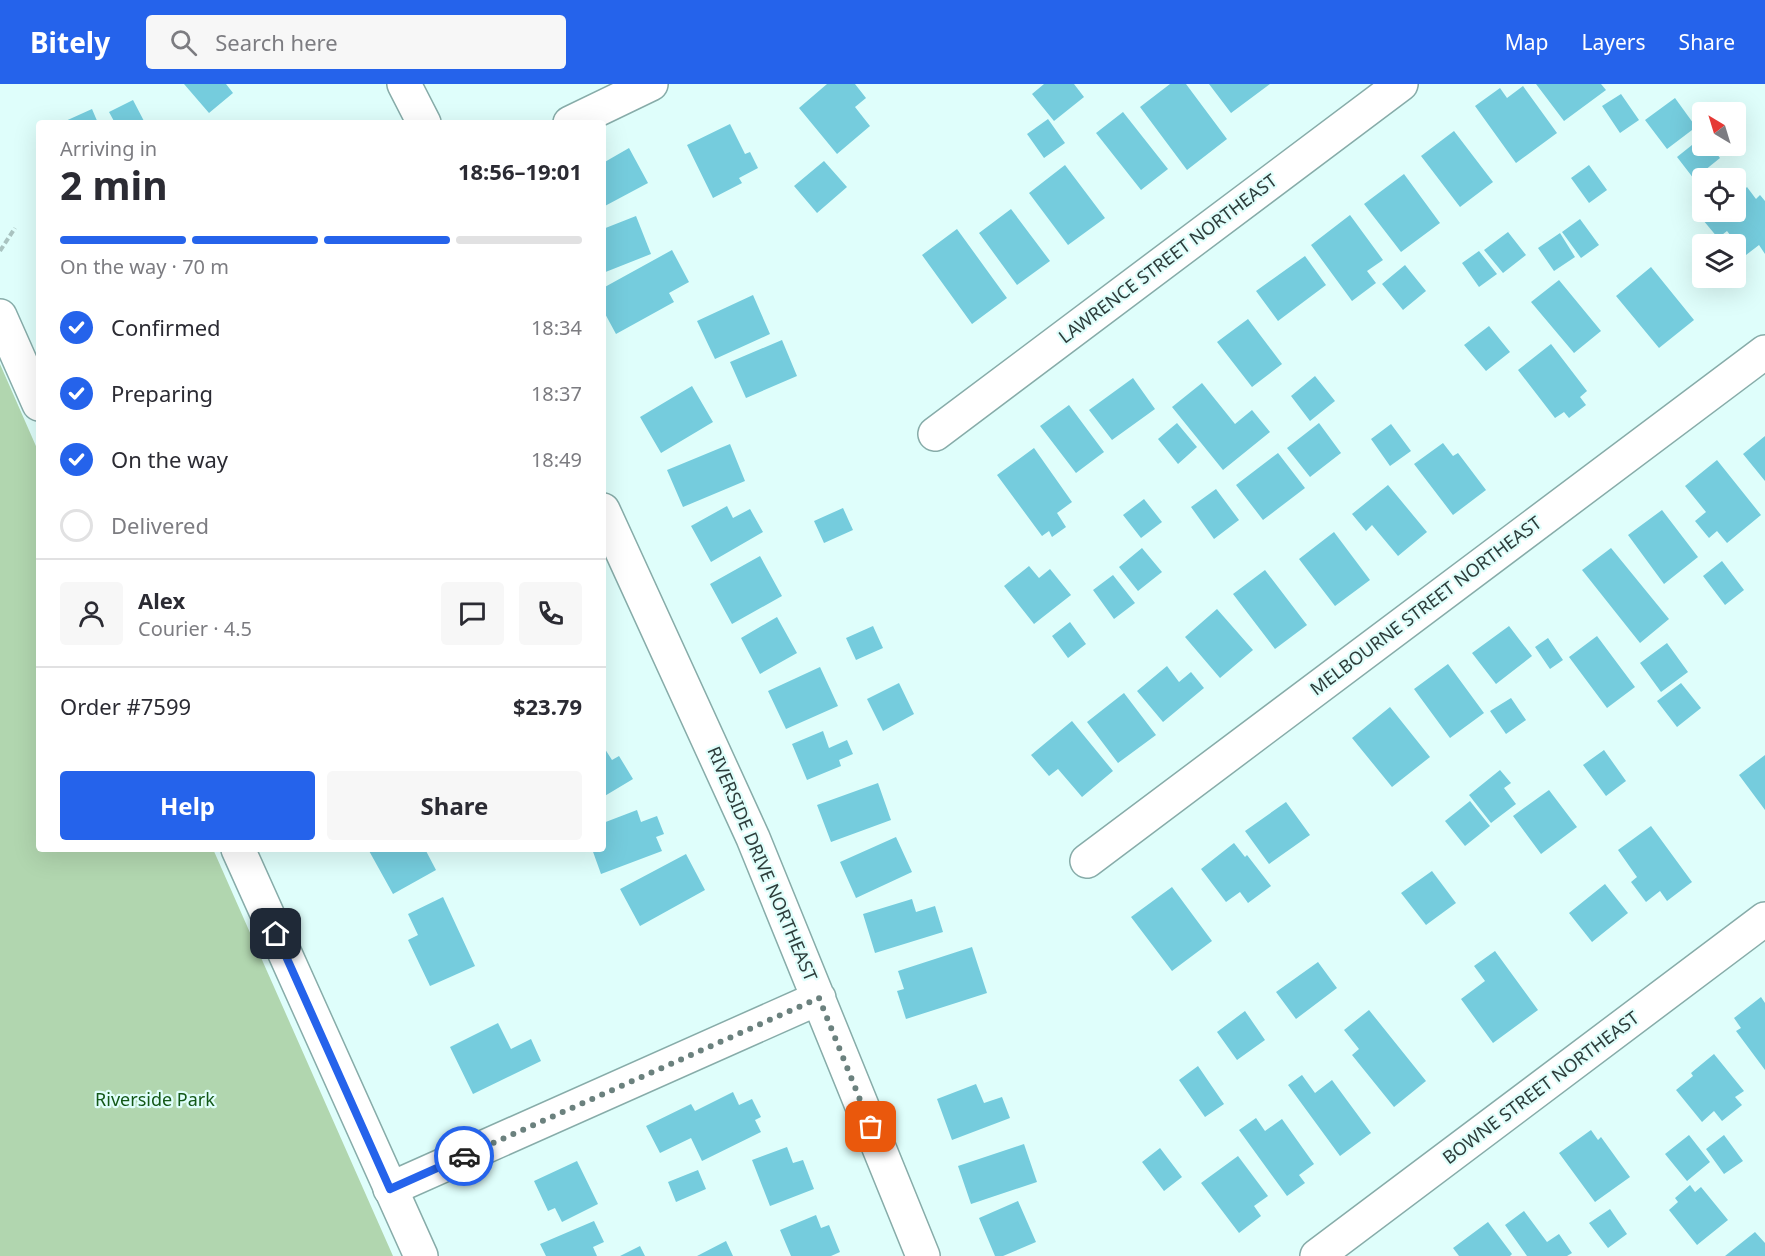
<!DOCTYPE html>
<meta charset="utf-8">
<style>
:root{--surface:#fff;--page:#f7f7f7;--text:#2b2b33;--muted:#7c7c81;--line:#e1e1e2;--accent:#2563eb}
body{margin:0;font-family:"Noto Sans",sans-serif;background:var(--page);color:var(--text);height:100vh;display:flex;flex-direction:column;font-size:22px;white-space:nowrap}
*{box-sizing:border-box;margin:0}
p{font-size:20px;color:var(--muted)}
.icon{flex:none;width:33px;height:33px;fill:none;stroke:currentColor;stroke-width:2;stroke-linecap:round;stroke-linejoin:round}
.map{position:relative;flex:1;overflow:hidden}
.details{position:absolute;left:36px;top:36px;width:570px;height:732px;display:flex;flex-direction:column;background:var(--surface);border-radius:6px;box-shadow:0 6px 24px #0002}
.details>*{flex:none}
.needle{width:39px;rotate:322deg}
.fabs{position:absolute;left:1692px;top:18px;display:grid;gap:12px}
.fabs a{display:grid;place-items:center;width:54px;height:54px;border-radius:6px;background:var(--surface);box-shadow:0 6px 24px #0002;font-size:30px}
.pin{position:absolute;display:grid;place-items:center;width:51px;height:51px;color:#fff;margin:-26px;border-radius:12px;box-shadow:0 3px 9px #0006}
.courier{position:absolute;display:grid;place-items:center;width:60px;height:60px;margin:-30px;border:4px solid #2563eb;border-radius:50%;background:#fff;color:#222;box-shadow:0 2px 8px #0007}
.head em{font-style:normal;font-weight:700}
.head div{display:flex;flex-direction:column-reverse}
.head{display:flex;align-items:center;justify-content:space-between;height:102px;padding:0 24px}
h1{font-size:39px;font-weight:700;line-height:45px}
.bar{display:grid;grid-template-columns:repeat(4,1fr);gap:9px 6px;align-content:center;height:72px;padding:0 24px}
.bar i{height:8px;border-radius:4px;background:var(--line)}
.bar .current{background:var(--accent)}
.bar p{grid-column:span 4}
.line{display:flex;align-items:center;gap:15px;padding:0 24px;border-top:2px solid var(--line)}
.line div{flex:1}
.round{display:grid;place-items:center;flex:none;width:63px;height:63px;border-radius:6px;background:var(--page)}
ol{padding:0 24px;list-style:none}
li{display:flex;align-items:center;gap:18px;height:66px}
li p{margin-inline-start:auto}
li .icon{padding:6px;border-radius:50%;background:var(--accent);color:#fff;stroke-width:4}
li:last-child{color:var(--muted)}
li i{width:33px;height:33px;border:3px solid var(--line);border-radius:50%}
.action{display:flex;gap:12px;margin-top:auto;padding:12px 24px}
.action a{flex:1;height:69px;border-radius:6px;background:var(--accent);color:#fff;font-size:24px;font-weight:700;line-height:69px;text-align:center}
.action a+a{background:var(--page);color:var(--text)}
header{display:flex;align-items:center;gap:36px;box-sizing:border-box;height:84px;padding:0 30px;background:var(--accent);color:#fff}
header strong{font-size:28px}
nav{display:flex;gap:33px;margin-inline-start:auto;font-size:21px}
.search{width:420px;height:54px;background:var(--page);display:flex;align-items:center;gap:15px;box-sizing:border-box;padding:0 21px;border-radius:6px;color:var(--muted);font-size:22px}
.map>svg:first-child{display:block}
.green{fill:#b1d6af}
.building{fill:#75ccdd}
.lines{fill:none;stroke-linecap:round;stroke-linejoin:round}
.minor-casing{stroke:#87aca9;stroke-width:36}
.secondary-casing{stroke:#87aca9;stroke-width:36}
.path{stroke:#a9c3c0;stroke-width:4;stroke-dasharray:6 3;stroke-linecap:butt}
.minor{stroke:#fff;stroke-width:33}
.secondary{stroke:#fff;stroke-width:33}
.done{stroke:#6b817e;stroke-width:6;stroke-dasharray:0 10.8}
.route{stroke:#2563eb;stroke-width:8}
.labels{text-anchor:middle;stroke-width:4.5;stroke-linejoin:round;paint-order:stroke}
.street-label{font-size:18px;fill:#2d3d3b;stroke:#dffefb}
.park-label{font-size:18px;fill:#135817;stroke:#dffefb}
</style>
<header>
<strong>Bitely</strong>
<div class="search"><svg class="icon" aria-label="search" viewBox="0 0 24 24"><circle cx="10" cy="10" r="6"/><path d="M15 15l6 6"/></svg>Search here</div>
<nav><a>Map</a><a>Layers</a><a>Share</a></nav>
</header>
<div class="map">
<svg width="1765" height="1172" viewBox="0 0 1765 1172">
<rect width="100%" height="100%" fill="#dffefb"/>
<path class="green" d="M0,280l39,89v396h174l180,407h-393z"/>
<path class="building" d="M184,0h42l7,9 -24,20z
M827,0h28l11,14 -11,9 15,19 -33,28 -38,-46z
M1044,0h30l10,13 -30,24 -22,-27z
M1170,0h16l41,55 -40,31 -47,-63z
M1209,0h61l-39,29z
M1536,0h65l5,6 -42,31z
M1523,2l34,47 -41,30 -41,-57 25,-18 7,10z
M1621,10l18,26 -19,13 -18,-27z
M1675,14l21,29 -29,22 -22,-29z
M133,16l12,23h-30l-6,-11z
M92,25l6,14h-37z
M1123,28l45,57 -27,21 -45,-57z
M1048,35l17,24 -21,15 -17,-24z
M730,40l15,30 5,-2 8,16 -19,10 3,5 -29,15 -26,-53z
M1454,47l39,51 -33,25 -39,-51z
M1702,53v9h9l9,12 -26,21 -17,-22z
M629,64l19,35 -45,24v-44z
M824,77l23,26 -30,26 -23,-27z
M1065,81l40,53 -37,27 -39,-52z
M1589,81l18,25 -18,13 -18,-25z
M1731,88l14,17 2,-2 9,12 4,-4 5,6v53l-6,-9 -13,10 -19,-24 -9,7 -15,-18 11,-8h22v-34h-13z
M1404,90l36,49 -39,29 -37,-48z
M1011,125l39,52 -33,24 -38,-52z
M1350,131l33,45 -16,11 9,12 -24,18 -41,-56z
M636,132l15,38 -48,19v-44z
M1580,135l19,26 -18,13 -19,-26z
M957,145l50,69 -35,26 -50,-69z
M1508,148l18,23 -23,18 -19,-23z
M1560,149l15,24 -21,14 -16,-23z
M672,166l17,32 -20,11 5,9 -58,32 -13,-24v-22z
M1479,167l18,23 -18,13 -17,-24z
M1305,172l21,29 -48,36 -22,-30z
M1405,181l21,26 -23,19 -21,-26z
M1651,183l43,53 -35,28 -43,-52z
M1559,196l42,51 -27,22 -43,-51z
M753,211l17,39 -55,25 -18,-38z
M1248,235l34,45 -30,23 -35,-45z
M1489,242l21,26 -24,19 -22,-26z
M782,256l15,36 -51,22 -16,-36z
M1551,260l36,47 -7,6 6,8 -17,13 -5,-6 -9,6 -37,-48z
M1315,292l20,25 -25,20 -19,-25z
M1133,294l22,31 -43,31 -23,-30z
M1202,299l33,41 17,-14 18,22 -47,38 -51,-63z
M692,302l21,36 -52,31 -21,-36z
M1069,321l35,47 -28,21 -36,-47z
M1177,339l20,24 -19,17 -20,-25z
M1319,339l22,30 -31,24 -23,-29z
M1391,340l20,27 -21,15 -19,-27z
M1765,352v45l-22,-27z
M1443,359l10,13 5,-3 28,37 -33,25 -39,-51z
M730,360l15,37 -62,26 -16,-37z
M1034,364l38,54 -15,11 9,14 -14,10 -3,-6 -7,5 -45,-61z
M1278,369l27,35 -42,32 -27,-35z
M1717,376l44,55 -34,28 -10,-12 -8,7 -14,-17 11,-9 -21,-26z
M1388,401l39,47 -29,24 -26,-31 -6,6 -14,-17z
M1216,405l23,31 -25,19 -23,-32z
M1144,415l18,23 -21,16 -18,-23z
M727,422l6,12 17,-9 13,23 -52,30 -20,-36z
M843,424l10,22 -29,13 -10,-22z
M1662,426l36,47 -34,27 -36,-49z
M1334,448l36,48 -35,26 -36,-47z
M1142,464l20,24 -24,19 -19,-24z
M1611,464l58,71 -29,24 -58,-73z
M760,472l22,40 -50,28 -22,-40z
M1722,477l22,29 -19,15 -22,-29z
M1029,482l10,12 11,-9 21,26 -37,29 -30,-38z
M1265,486l42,55 -32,24 -42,-55z
M1113,491l22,28 -21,16 -21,-29z
M1217,525l36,41 -33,28 -35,-41z
M777,533l20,36 -37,21 -19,-36z
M1070,538l16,22 -18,14 -16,-22z
M873,542l10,22 -27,12 -10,-22z
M1509,542l23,30 -36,28 -24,-31z
M1597,552l38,51 -28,21 -38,-51z
M1548,554l15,22 -13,9 -15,-22z
M1667,559l21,29 -27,20 -21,-29z
M1448,580l36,49 -34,25 -36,-49z
M1167,582l12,16 12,-10 13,16 -41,34 -26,-31z
M820,583l18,39 -52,23 -18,-38z
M899,599l15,31 -31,17 -16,-32z
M1681,599l20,25 -24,19 -20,-26z
M1124,609l32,42 -38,28 -31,-41z
M1511,614l15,22 -20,14 -16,-23z
M1390,623l40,50 -38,30 -40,-49z
M1072,637l41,50 -31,26 -24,-28 -9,7 -18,-21z
M823,647l6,17 18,-8 6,14 -14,6 2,6 -34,14 -15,-36z
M603,662l9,14 7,-4 14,23 -30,18z
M1604,666l22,31 -20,15 -23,-31z
M1765,671v55l-26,-35z
M1500,686l11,13 -7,5 12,16 -25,19 -22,-28z
M878,699l13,37 -60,22 -14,-37z
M1549,706l28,37 -36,27 -28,-38z
M1470,717l20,25 -25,20 -20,-25z
M1286,718l24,33 -41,29 -24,-33z
M637,726l4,12 16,-6 7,18 -8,3 6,14 -61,23 -9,-25h11v-26z
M1651,742l41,56 -25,19 -7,-10 -14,11 -15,-20 6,-5 -19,-27z
M896,753l16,35 -56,26 -16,-36z
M1234,759l11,14 2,-2 24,31 -23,17 -8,-11 -14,10 -25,-33z
M368,765h57l11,21 -43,24z
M686,770l19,36 -65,36 -20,-37z
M1432,787l24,32 -30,22 -25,-32z
M1605,800l23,29 -36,29 -23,-29z
M1172,803l40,54 -40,30 -41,-54z
M443,813l32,69 -45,20 -22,-46 10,-5 -10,-21z
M912,815l4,13 19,-6 8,26 -68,21 -12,-39z
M972,863l15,46 -81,26 -9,-28 7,-2 -6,-18z
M1495,867l43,59 -45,33 -32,-44 24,-18 -11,-15z
M1318,878l19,26 -41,31 -20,-27z
M1761,913l4,6v67l-29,-39 5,-3 -7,-10z
M1369,926l57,71 -32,26 -42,-52 7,-6 -15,-19z
M1245,927l20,29 -28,20 -20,-28z
M498,939l13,26 20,-10 10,22 -68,33 -23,-47z
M1714,970l30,37 -9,6 7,8 -20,16 -8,-10 -12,11 -26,-32 17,-14 -2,-3z
M1198,982l26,38 -19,13 -26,-37z
M1302,991l13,18 17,-13 39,53 -31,23 -52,-71z
M976,1000l8,19 18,-6 8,21 -58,22 -15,-41z
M733,1008l6,13 13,-6 9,18 -6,3 6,12 -59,29 -11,-23 -31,15 -14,-27 45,-22 4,7z
M1256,1034l9,13 17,-12 32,45 -15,11 6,8 -18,13 -48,-66z
M1591,1046l7,10 3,-3 29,40 -35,25 -36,-49z
M1689,1051l21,27 -23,19 -22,-27z
M1724,1051l19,26 -19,13 -18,-25z
M1024,1060l13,38 -66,22 -13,-38z
M787,1063l6,16 10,-3 11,29 -44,17 -18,-46z
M1160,1064l22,29 -18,14 -22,-29z
M1238,1072l30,40 -14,10 7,10 -22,17 -38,-50z
M577,1077l21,43 -36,18 -7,-14 -7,3 -14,-30z
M698,1086l8,19 -30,13 -8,-20z
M1690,1101l5,7 6,-5 27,33 -31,25 -28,-35 9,-8 -3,-4z
M1018,1117l18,41 -33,14h-8l-16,-38z
M1610,1125l17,25 -19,14 -19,-25z
M1524,1127l23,31 12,-8 13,19 -5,3h-40l-22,-31z
M816,1131l5,13 8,-3 11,27 -9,4h-40l-11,-26z
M594,1137l10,21 -11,5 4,9h-51l-6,-12z
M1488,1138l24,32 -2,2h-51l-6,-8z
M1755,1148l10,11v13h-40z
M726,1157l7,15h-36z
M640,1162l5,10h-25z"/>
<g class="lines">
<g class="minor-casing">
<path id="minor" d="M404,0l20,39
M570,39l81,-39
M935,350l466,-350
M603,426l150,328 170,418
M1087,777l678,-509
M390,1105l429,-191
M1317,1172l448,-337"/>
</g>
<g class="secondary-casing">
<path id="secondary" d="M0,232l39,88
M238,765l183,407"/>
</g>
<path class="path" d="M0,167l15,-23"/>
<use href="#minor" class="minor"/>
<use href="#secondary" class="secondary"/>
</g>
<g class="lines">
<path class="done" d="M464,1072l355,-158 52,129"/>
<path class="route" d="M276,850l114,255 74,-33"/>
</g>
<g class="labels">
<g class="street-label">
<text transform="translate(1168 175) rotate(-37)" y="6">LAWRENCE STREET NORTHEAST</text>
<text transform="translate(1426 522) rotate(-37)" y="6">MELBOURNE STREET NORTHEAST</text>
<text transform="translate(762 780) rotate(67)" y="6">RIVERSIDE DRIVE NORTHEAST</text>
<text transform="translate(1541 1004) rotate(-37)" y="6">BOWNE STREET NORTHEAST</text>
</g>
<g class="park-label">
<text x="155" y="1022">Riverside Park</text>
</g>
</g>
</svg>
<div class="fabs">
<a><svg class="needle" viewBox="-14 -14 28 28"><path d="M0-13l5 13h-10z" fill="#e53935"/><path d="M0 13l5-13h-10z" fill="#7c7c81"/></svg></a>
<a><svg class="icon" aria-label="locate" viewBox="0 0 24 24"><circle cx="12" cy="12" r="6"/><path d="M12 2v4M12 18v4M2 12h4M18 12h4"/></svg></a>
<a><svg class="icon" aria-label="layers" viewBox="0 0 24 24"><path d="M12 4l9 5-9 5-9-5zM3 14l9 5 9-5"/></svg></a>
</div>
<div class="pin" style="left:871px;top:1043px;background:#ea580c"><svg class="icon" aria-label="bag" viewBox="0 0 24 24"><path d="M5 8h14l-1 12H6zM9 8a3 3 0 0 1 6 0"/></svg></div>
<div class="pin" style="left:276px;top:850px;background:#1f2937"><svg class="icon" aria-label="home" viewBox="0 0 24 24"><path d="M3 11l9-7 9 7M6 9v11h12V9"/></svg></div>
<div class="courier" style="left:464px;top:1072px"><svg class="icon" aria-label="car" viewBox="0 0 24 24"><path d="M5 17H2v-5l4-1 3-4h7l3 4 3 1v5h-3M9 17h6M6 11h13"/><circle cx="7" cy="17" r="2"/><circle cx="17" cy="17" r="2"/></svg></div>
<section class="details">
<div class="head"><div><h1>2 min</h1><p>Arriving in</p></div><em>18:56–19:01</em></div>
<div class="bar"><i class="current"></i><i class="current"></i><i class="current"></i><i></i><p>On the way · 70 m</p></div>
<ol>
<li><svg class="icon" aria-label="check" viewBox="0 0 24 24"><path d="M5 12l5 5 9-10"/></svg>Confirmed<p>18:34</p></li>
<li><svg class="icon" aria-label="check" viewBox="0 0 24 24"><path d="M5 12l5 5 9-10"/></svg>Preparing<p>18:37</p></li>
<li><svg class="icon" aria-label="check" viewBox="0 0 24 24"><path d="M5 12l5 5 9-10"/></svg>On the way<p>18:49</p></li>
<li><i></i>Delivered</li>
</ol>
<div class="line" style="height:108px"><a class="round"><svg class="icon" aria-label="person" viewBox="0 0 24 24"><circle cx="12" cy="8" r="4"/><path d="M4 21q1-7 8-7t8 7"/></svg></a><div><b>Alex</b><p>Courier · 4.5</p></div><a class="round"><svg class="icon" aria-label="chat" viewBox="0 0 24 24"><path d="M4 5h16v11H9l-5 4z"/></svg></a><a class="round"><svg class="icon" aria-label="phone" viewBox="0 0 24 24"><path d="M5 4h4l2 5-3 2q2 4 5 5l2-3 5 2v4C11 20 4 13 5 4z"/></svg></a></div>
<div class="line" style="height:78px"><div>Order #7599</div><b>$23.79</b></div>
<div class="action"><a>Help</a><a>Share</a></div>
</section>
</div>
